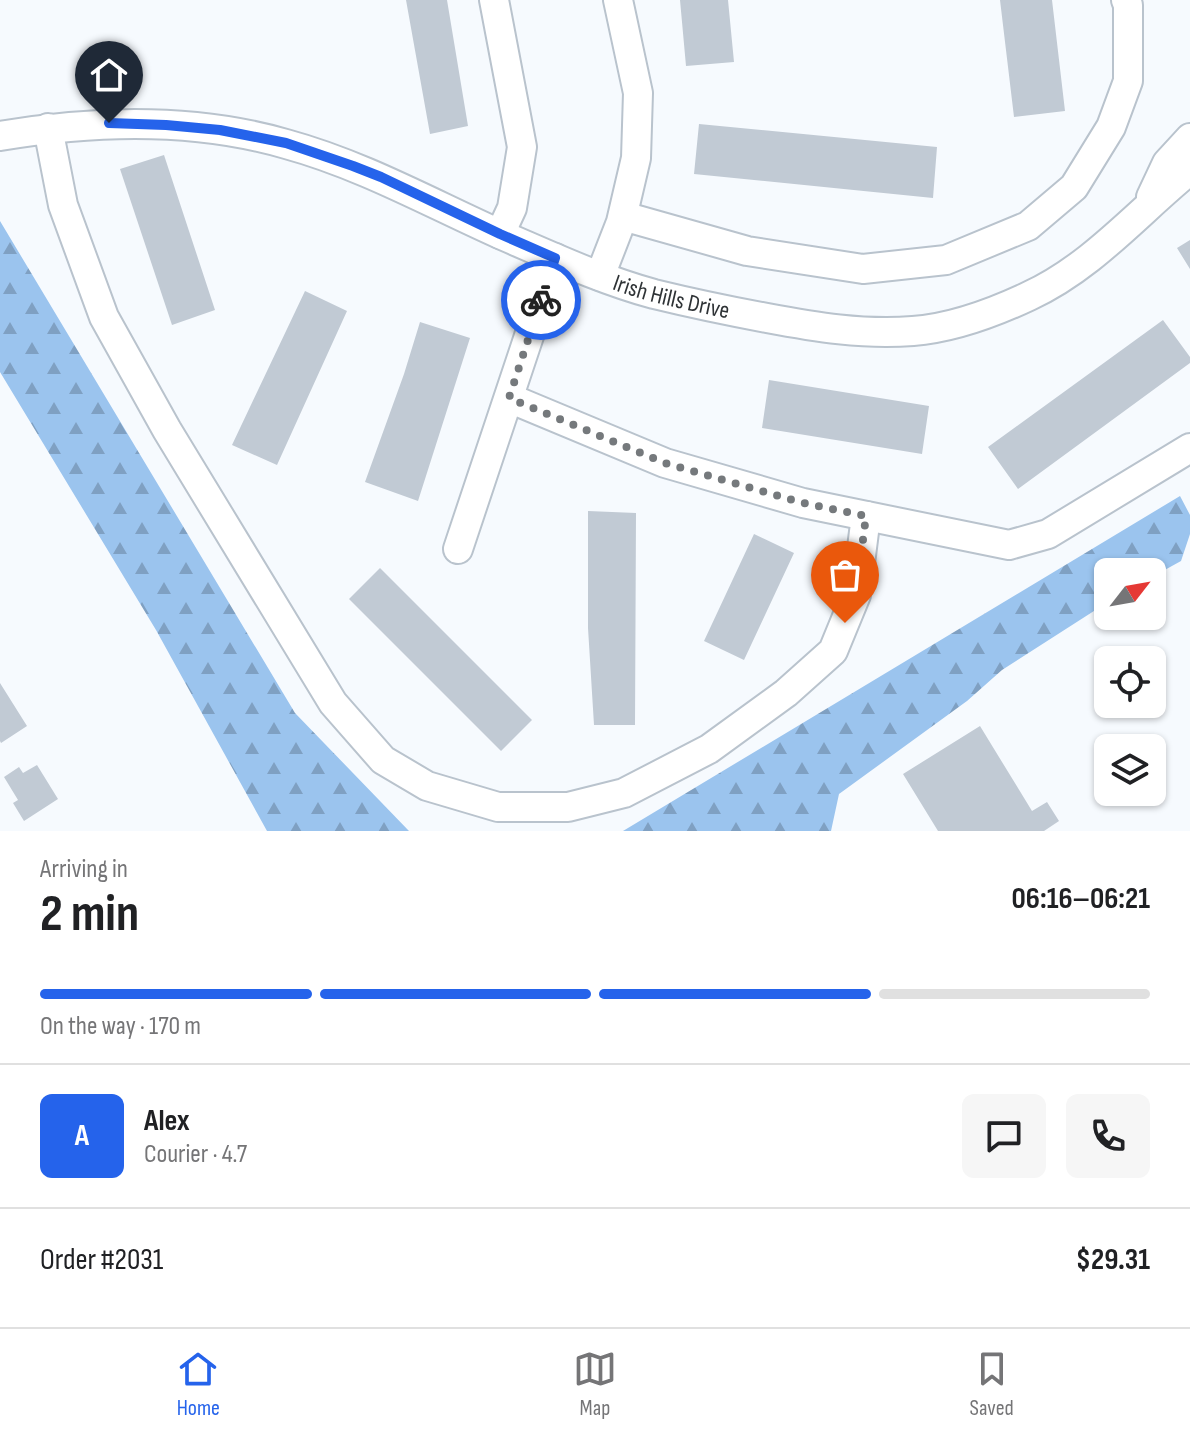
<!DOCTYPE html>
<meta charset="utf-8">
<style>
:root{--surface:#fff;--page:#f6f6f6;--text:#202124;--muted:#757577;--line:#e0e0e0;--accent:#2563eb}
body{margin:0;font-family:"Sofia Sans Condensed",sans-serif;background:var(--page);color:var(--text);height:100vh;display:flex;flex-direction:column;font-size:30px;white-space:nowrap}
*{box-sizing:border-box;margin:0}
p{font-size:26px;color:var(--muted)}
.icon{flex:none;width:44px;height:44px;fill:none;stroke:currentColor;stroke-width:2;stroke-linecap:round;stroke-linejoin:round}
.map{position:relative;height:831px;overflow:hidden}
.sheet{display:flex;flex-direction:column;background:var(--surface);flex:1}
.sheet>*{flex:none}
.needle{width:52px;rotate:59deg}
.controls{position:absolute;left:1094px;top:558px;display:grid;gap:16px}
.controls a{display:grid;place-items:center;width:72px;height:72px;border-radius:12px;background:var(--surface);box-shadow:0 2px 6px #0004;font-size:40px}
.pin{position:absolute;display:grid;place-items:center;width:68px;height:68px;color:#fff;margin:-82px -34px;border-radius:50% 50% 50% 0;rotate:-45deg;box-shadow:0 0 8px #0007}
.pin .icon{rotate:45deg}
.courier{position:absolute;display:grid;place-items:center;width:80px;height:80px;margin:-40px;border:6px solid #2563eb;border-radius:50%;background:#fff;color:#222;box-shadow:0 2px 10px #0007}
.overview em{font-style:normal;font-weight:700}
.overview div{display:flex;flex-direction:column-reverse}
.overview{display:flex;align-items:center;justify-content:space-between;height:136px;padding:0 40px}
h1{font-size:52px;font-weight:700;line-height:60px}
.bar{display:grid;grid-template-columns:repeat(4,1fr);gap:12px 8px;align-content:center;height:96px;padding:0 40px}
.bar i{height:10px;border-radius:6px;background:var(--line)}
.bar .active{background:var(--accent)}
.bar p{grid-column:span 4}
.line{display:flex;align-items:center;gap:20px;padding:0 40px;border-top:2px solid var(--line)}
.line div{flex:1}
.round{display:grid;place-items:center;flex:none;width:84px;height:84px;border-radius:12px;background:var(--page)}
.tabs{display:flex;justify-content:space-around;align-items:center;height:112px;border-top:2px solid var(--line);background:var(--surface);font-size:22px;color:var(--muted)}
.tabs a{display:grid;justify-items:center;gap:4px}
.tabs .active{color:var(--accent)}
.map>svg:first-child{display:block}
.forest{fill:url(#forest-firs)}
.building{fill:#c1cad4}
.lines{fill:none;stroke-linecap:round;stroke-linejoin:round}
.minor-casing{stroke:#b9c3cd;stroke-width:32}
.minor{stroke:#fff;stroke-width:28}
.done{stroke:#75797c;stroke-width:8;stroke-dasharray:0 14.4}
.route{stroke:#2563eb;stroke-width:10}
.labels{text-anchor:middle;stroke-width:8;stroke-linejoin:round;paint-order:stroke}
.street-label{font-size:24px;fill:#2f3336;stroke:#f6fafe}
</style>
<div class="map">
<svg width="1190" height="831" viewBox="0 0 1190 831">
<defs>
<pattern id="forest-firs" width="22" height="20" patternUnits="userSpaceOnUse" patternTransform="scale(2)"><rect width="22" height="20" fill="#9bc4ee"/><path d="M5 1l3.5 6h-7zM16 11l3.5 6h-7z" fill="#7fa0c2"/></pattern>
</defs>
<rect width="100%" height="100%" fill="#f6fafe"/>
<path class="forest" d="M0,221l295,492 114,118h-142l-111,-201 -156,-258z
M1180,496l10,19v19l-9,27 -29,16v-5h-44v30l-106,68 -35,31 -128,93 -8,37h-208z"/>
<path class="building" d="M406,0h41l21,126 -38,8z
M680,0h48l6,62 -48,4z
M1000,0h52l13,111 -51,6z
M699,124l238,23 -4,51 -239,-24z
M164,155l51,155 -43,15 -52,-156z
M1190,240v29l-13,-21z
M305,291l42,20 -70,154 -45,-20z
M1163,320l27,37v6l-172,126 -30,-42z
M420,322l50,16 -52,163 -53,-19 39,-108z
M769,380l160,26 -7,48 -160,-26z
M588,511l48,2 -1,212h-41l-6,-97z
M754,534l40,19 -50,107 -40,-19z
M380,568l152,152 -31,31 -152,-152z
M0,683l27,43 -26,17 -1,-2z
M980,726l52,85 15,-9 12,19 -15,10h-106l-35,-57z
M37,765l21,34 -34,22 -11,-18 5,-3 -14,-23 15,-10 4,6z"/>
<g class="lines">
<g class="minor-casing">
<g id="minor">
<path d="M494,0l28,147 -10,61 -12,26"/>
<path d="M48,128l15,77 41,112 63,113 166,273 50,57 44,26 71,21h70l56,-14 85,-44 77,-56 47,-42 23,-56 10,-79"/>
<path id="s1" d="M0,136c95,-16 193,-19 286,8 77,21 146,60 218,92 49,21 98,44 150,58 37,9 75,17 113,24 48,9 96,17 146,13 40,-3 80,-18 116,-35 63,-29 108,-83 161,-126"/>
<path d="M1151,197l16,-34 23,-25"/>
<path d="M623,216l124,35 116,18 83,-9 82,-34 46,-39 37,-60 17,-46v-76l-2,-5"/>
<path d="M600,276l21,-54 15,-64 2,-65 -20,-93"/>
<path d="M509,398l156,65 138,40 206,42 39,-11 142,-86"/>
<path d="M458,549l97,-291"/>
</g>
</g>
<use href="#minor" class="minor"/>
</g>
<g class="lines">
<path class="done" d="M541,300l-32,98 156,65 138,40 63,13 -10,79 -11,28"/>
<path class="route" d="M109,123l57,2 54,5 66,13 67,23 28,11 119,57 55,24 -14,42"/>
</g>
<g class="labels">
<g class="street-label">
<text dy="8" stroke="none"><textPath href="#s1" startOffset="704">Irish Hills Drive</textPath></text>
</g>
</g>
</svg>
<div class="controls">
<a><svg class="needle" viewBox="-14 -14 28 28"><path d="M0-13l5 13h-10z" fill="#e53935"/><path d="M0 13l5-13h-10z" fill="#757577"/></svg></a>
<a><svg class="icon" aria-label="locate" viewBox="0 0 24 24"><circle cx="12" cy="12" r="6"/><path d="M12 2v4M12 18v4M2 12h4M18 12h4"/></svg></a>
<a><svg class="icon" aria-label="layers" viewBox="0 0 24 24"><path d="M12 4l9 5-9 5-9-5zM3 14l9 5 9-5"/></svg></a>
</div>
<div class="pin" style="left:845px;top:623px;background:#ea580c"><svg class="icon" aria-label="bag" viewBox="0 0 24 24"><path d="M5 8h14l-1 12H6zM9 8a3 3 0 0 1 6 0"/></svg></div>
<div class="pin" style="left:109px;top:123px;background:#1f2937"><svg class="icon" aria-label="home" viewBox="0 0 24 24"><path d="M3 11l9-7 9 7M6 9v11h12V9"/></svg></div>
<div class="courier" style="left:541px;top:300px"><svg class="icon" aria-label="bike" viewBox="0 0 24 24"><circle cx="6" cy="16" r="4"/><circle cx="18" cy="16" r="4"/><path d="M6 16l4-8h5l3 8M10 8l3 8H6M13 5h3"/></svg></div>
</div>
<section class="sheet">
<div class="overview"><div><h1>2 min</h1><p>Arriving in</p></div><em>06:16–06:21</em></div>
<div class="bar"><i class="active"></i><i class="active"></i><i class="active"></i><i></i><p>On the way · 170 m</p></div>
<div class="line" style="height:144px"><b class="round" style="background:var(--accent);color:#fff">A</b><div><b>Alex</b><p>Courier · 4.7</p></div><a class="round"><svg class="icon" aria-label="chat" viewBox="0 0 24 24"><path d="M4 5h16v11H9l-5 4z"/></svg></a><a class="round"><svg class="icon" aria-label="phone" viewBox="0 0 24 24"><path d="M5 4h4l2 5-3 2q2 4 5 5l2-3 5 2v4C11 20 4 13 5 4z"/></svg></a></div>
<div class="line" style="height:104px"><div>Order #2031</div><b>$29.31</b></div>
</section>
<nav class="tabs">
<a class="active"><svg class="icon" aria-label="home" viewBox="0 0 24 24"><path d="M3 11l9-7 9 7M6 9v11h12V9"/></svg>Home</a>
<a><svg class="icon" aria-label="map" viewBox="0 0 24 24"><path d="M3 6l6-2 6 2 6-2v14l-6 2-6-2-6 2zM9 4v14M15 6v14"/></svg>Map</a>
<a><svg class="icon" aria-label="saved" viewBox="0 0 24 24"><path d="M7 4h10v16l-5-4-5 4z"/></svg>Saved</a>
</nav>
